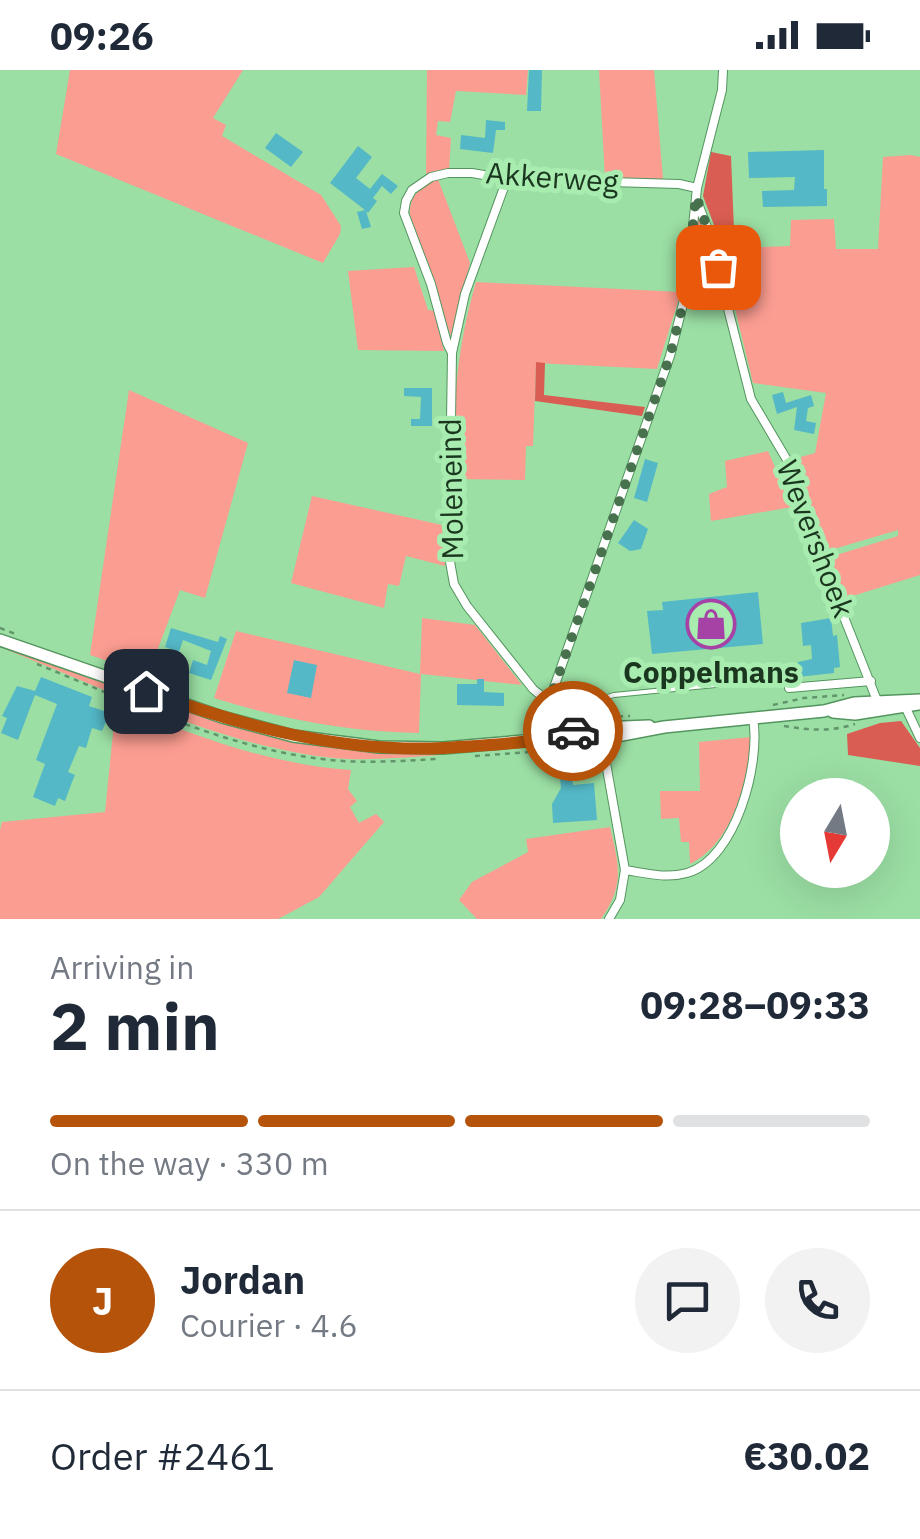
<!DOCTYPE html>
<meta charset="utf-8">
<style>
:root{--surface:#fff;--page:#f2f2f3;--text:#1f2937;--muted:#747a83;--line:#e0e1e3;--accent:#b45309}
body{margin:0;font-family:"IBM Plex Sans",sans-serif;background:var(--page);color:var(--text);height:100vh;display:flex;flex-direction:column;font-size:38px;white-space:nowrap}
*{box-sizing:border-box;margin:0}
p{font-size:32px;color:var(--muted)}
.icon{flex:none;width:55px;height:55px;fill:none;stroke:currentColor;stroke-width:2;stroke-linecap:round;stroke-linejoin:round}
.map{position:relative;height:849px;overflow:hidden}
.drawer{display:flex;flex-direction:column;background:var(--surface);flex:1}
.drawer>*{flex:none}
.needle{width:65px;rotate:190deg}
.tools{position:absolute;left:780px;top:708px;display:grid;gap:20px}
.tools a{display:grid;place-items:center;width:110px;height:110px;border-radius:50%;background:var(--surface);box-shadow:0 10px 40px #0002;font-size:50px}
.pin{position:absolute;display:grid;place-items:center;width:85px;height:85px;color:#fff;margin:-42px;border-radius:20px;box-shadow:0 5px 15px #0006}
.courier{position:absolute;display:grid;place-items:center;width:100px;height:100px;margin:-50px;border:8px solid #b45309;border-radius:50%;background:#fff;color:#222;box-shadow:0 2px 12px #0007}
.head em{font-style:normal;font-weight:700}
.head div{display:flex;flex-direction:column-reverse}
.head{display:flex;align-items:center;justify-content:space-between;height:170px;padding:0 50px}
h1{font-size:65px;font-weight:700;line-height:75px}
.bar{display:grid;grid-template-columns:repeat(4,1fr);gap:15px 10px;align-content:center;height:120px;padding:0 50px}
.bar i{height:12px;border-radius:8px;background:var(--line)}
.bar .active{background:var(--accent)}
.bar p{grid-column:span 4}
.line{display:flex;align-items:center;gap:25px;padding:0 50px;border-top:2px solid var(--line)}
.line div{flex:1}
.round{display:grid;place-items:center;flex:none;width:105px;height:105px;border-radius:52px;background:var(--page)}
.status{display:flex;justify-content:space-between;align-items:center;height:70px;padding:0 50px;background:var(--surface);direction:ltr}
.status svg{height:28px;fill:currentColor}
.map>svg:first-child{display:block}
.green{fill:#fc9d91}
.forest{fill:#d95d52}
.building{fill:#54b8c6}
.lines{fill:none;stroke-linecap:round;stroke-linejoin:round}
.lane-casing{stroke:#53955e;stroke-width:6}
.street-casing{stroke:#53955e;stroke-width:10}
.secondary-casing{stroke:#53955e;stroke-width:14}
.path{stroke:#63956a;stroke-width:2.5;stroke-dasharray:5 5;stroke-linecap:butt}
.lane{stroke:#fff;stroke-width:4}
.street{stroke:#fff;stroke-width:8}
.secondary{stroke:#fff;stroke-width:11}
.done{stroke:#48714e;stroke-width:10;stroke-dasharray:0 18}
.route{stroke:#b45309;stroke-width:12}
.labels{text-anchor:middle;stroke-width:10;stroke-linejoin:round;paint-order:stroke}
.street-label{font-size:30px;fill:#1b361f;stroke:#a8ecb0}
.poi-label{font-size:30px;font-weight:bold;fill:#1b361f;stroke:#a8ecb0}
</style>
<div class="status"><b>09:26</b><svg viewBox="0 0 49 12"><path d="M0 12V9h3v3zM5 12V6h3v6zM10 12V3h3v9zM15 12V0h3v12zM26 1h20v11H26zM47 4h2v5h-2z"/></svg></div>
<div class="map">
<svg width="920" height="849" viewBox="0 0 920 849">
<rect width="100%" height="100%" fill="#9bdfa4"/>
<path class="green" d="M70,0h173l-30,48 13,7 -4,11 99,59 20,31 -1,8 -17,29 -267,-109z
M427,0h101l-2,25 -70,-4 -6,31 -12,-1 -2,14 15,3 -2,32 -23,5z
M599,0h55l9,110 -58,-2z
M910,85l10,2v418l-74,23 -16,-41 68,-21v-6l-71,21 -33,-92 21,-6 11,-60 -73,-10 -23,-95 6,-8 -1,-32 55,-2 1,-26 43,-1 2,30h42l5,-92z
M438,109l32,84 -19,74 -41,-122c-1,-20 11,-29 28,-36z
M697,142l7,18 15,59 -29,10z
M414,197l14,43 6,1 10,40 -86,-1 -10,-79z
M476,212l205,10 -24,77 -121,-6 -3,83h-7l-1,34 -73,-1c1,-70 4,-129 24,-197z
M129,320l119,53 -43,155 -25,-8 -32,85 -58,-20z
M768,381l24,56 -81,14 -2,-27 18,-7 -2,-26z
M312,426l130,29 3,41 -39,-10 -7,30 -11,-2 -4,24 -93,-25z
M422,548l53,7 47,60 -101,-11 -2,59c-70,-1 -138,-14 -205,-35l22,-67 184,43z
M7,580h11l201,71 221,30v4c-31,2 -62,5 -92,4 -111,-6 -237,-68 -341,-109z
M116,634c78,31 150,60 235,66l-3,19 9,12 -7,6 9,16 17,-9 8,8 -65,75 -41,22h-278v-89l2,-8 103,-10z
M751,667c-3,44 -18,106 -61,127l-1,-22h-8l-2,-24 -18,1 -1,-28h40l-1,-49z
M610,757c9,38 15,58 -9,92h-124l-18,-19 13,-18 56,-30 -2,-13z"/>
<path class="forest" d="M711,82l20,4 5,124 -7,4 -15,-59 -11,-29z
M536,292l9,1 -1,32 101,12 -3,9 -107,-15z
M901,651l19,27v18l-72,-11 -1,-21 33,-11z"/>
<path class="building" d="M529,0h13l-1,41h-14z
M486,50l19,2v8h-9l-3,23 -33,-4 1,-14 24,3z
M276,63l27,19 -12,15 -26,-19z
M358,76l14,11 -16,21 14,11 12,-15 16,12 -7,8 -9,-8 -9,12 4,3 -9,12 -2,-2 5,16 -9,2 -5,-17 8,-2 -35,-27z
M824,80v39h3v17l-64,1 -1,-16 32,-1 1,-13 -46,1 -1,-26z
M404,318h28v38h-21v-7h9l1,-22 -17,-1z
M783,322l3,11 25,-8 3,11 -6,2 -2,13 10,2 -2,11 -20,-4 3,-23 -20,7 -5,-19z
M645,389l13,4 -11,39 -13,-4z
M634,450l14,9 -7,20 -11,2 -12,-8z
M758,522l5,52 -111,10 -5,-43 16,-1 -1,-8z
M831,548l2,18 4,-1 3,32 -6,1v5l-36,4v-15l14,-3 -1,-14 -8,1 -2,-23z
M171,558l47,14 2,-6 7,3 -16,41 -22,-7 4,-13 14,5 4,-14 -28,-11 -4,12 -14,-5z
M294,590l23,5 -6,33 -24,-5z
M41,607l51,20 -3,9 21,7 -8,18 -10,-3 -6,20 -7,-2 -11,26 7,3 -3,7 -7,19 -7,-3 -3,8 -22,-9 12,-33 -9,-4 21,-56 -22,-9 -17,45 -17,-7 6,-15 -5,-2 15,-30 18,5z
M477,609h7v13l20,1v13l-47,-1v-21h20z
M572,706l1,9 21,-2 3,37 -44,3 -1,-19 9,-16 -1,-11z"/>
<g class="lines">
<g class="lane-casing">
<path id="lane" d="M596,637l8,-9 10,-3 152,-15"/>
</g>
<g class="street-casing">
<path id="street" d="M507,109l-42,115 -13,59 -3,203 5,28 13,22 66,83c16,16 36,9 56,12l7,6 29,163 -5,30 -11,19
M697,131l11,29 43,169 39,66 25,79 63,159
M452,283l-5,-10 -16,-59 -27,-71 2,-12 6,-11 19,-13 17,-4h24l35,6 172,5 18,4
M789,618l82,-7
M550,629l120,-343 16,-64 11,-104 25,-98 1,-20
M904,634l16,34
M625,800c20,3 41,9 62,3 49,-14 74,-110 66,-155"/>
</g>
<g class="secondary-casing">
<path id="secondary" d="M0,570l222,77 71,19 86,11 64,1 92,-8 24,2 42,-3 63,-12 160,-16 30,-8 66,-3
M833,642l22,2 63,-10
M544,667l55,-9 50,-2"/>
</g>
<path class="path" d="M0,558l18,7
M37,594c92,37 185,83 285,95 38,5 77,2 115,0
M773,635l31,-7 40,-3
M608,647l22,-1
M784,656c24,4 47,6 71,-2
M475,686l67,-5"/>
<use href="#lane" class="lane"/>
<use href="#street" class="street"/>
<use href="#secondary" class="secondary"/>
</g>
<g class="lines">
<path class="done" d="M573,661l26,-3 -3,-21 -7,-6 -39,-1 120,-344 16,-64 10,-96 12,34 10,37"/>
<path class="route" d="M146,621c96,35 195,62 298,57 30,-2 63,-3 92,-8 12,-3 24,-7 37,-9"/>
</g>
<defs>
<g id="shop-ring" transform="scale(2.5)"><circle r="9.5" fill="#a8ecb0" stroke="#a641a6" stroke-width="1.5"/><path d="M-5-2.5h2.3a2.7 3.5 0 0 1 5.4 0H5L5.5 6h-11ZM-1.5-2.5h3a1.5 2.3 0 0 0-3 0Z" fill="#a641a6"/></g>
</defs>
<g fill-rule="evenodd">
<use href="#shop-ring" x="711" y="554"/>
</g>
<g class="labels">
<g class="street-label">
<text transform="translate(552 108) rotate(4)" y="10">Akkerweg</text>
<text transform="translate(452 419) rotate(-91)" y="10">Moleneind</text>
<text transform="translate(815 469) rotate(69)" y="10">Wevershoek</text>
</g>
<g class="poi-label">
<text x="711" y="613">Coppelmans</text>
</g>
</g>
</svg>
<div class="tools">
<a><svg class="needle" viewBox="-14 -14 28 28"><path d="M0-13l5 13h-10z" fill="#e53935"/><path d="M0 13l5-13h-10z" fill="#747a83"/></svg></a>
</div>
<div class="pin" style="left:718px;top:197px;background:#ea580c"><svg class="icon" aria-label="bag" viewBox="0 0 24 24"><path d="M5 8h14l-1 12H6zM9 8a3 3 0 0 1 6 0"/></svg></div>
<div class="pin" style="left:146px;top:621px;background:#1f2937"><svg class="icon" aria-label="home" viewBox="0 0 24 24"><path d="M3 11l9-7 9 7M6 9v11h12V9"/></svg></div>
<div class="courier" style="left:573px;top:661px"><svg class="icon" aria-label="car" viewBox="0 0 24 24"><path d="M5 17H2v-5l4-1 3-4h7l3 4 3 1v5h-3M9 17h6M6 11h13"/><circle cx="7" cy="17" r="2"/><circle cx="17" cy="17" r="2"/></svg></div>
</div>
<section class="drawer">
<div class="head"><div><h1>2 min</h1><p>Arriving in</p></div><em>09:28–09:33</em></div>
<div class="bar"><i class="active"></i><i class="active"></i><i class="active"></i><i></i><p>On the way · 330 m</p></div>
<div class="line" style="height:180px"><b class="round" style="background:var(--accent);color:#fff">J</b><div><b>Jordan</b><p>Courier · 4.6</p></div><a class="round"><svg class="icon" aria-label="chat" viewBox="0 0 24 24"><path d="M4 5h16v11H9l-5 4z"/></svg></a><a class="round"><svg class="icon" aria-label="phone" viewBox="0 0 24 24"><path d="M5 4h4l2 5-3 2q2 4 5 5l2-3 5 2v4C11 20 4 13 5 4z"/></svg></a></div>
<div class="line" style="height:130px"><div>Order #2461</div><b>€30.02</b></div>
</section>
